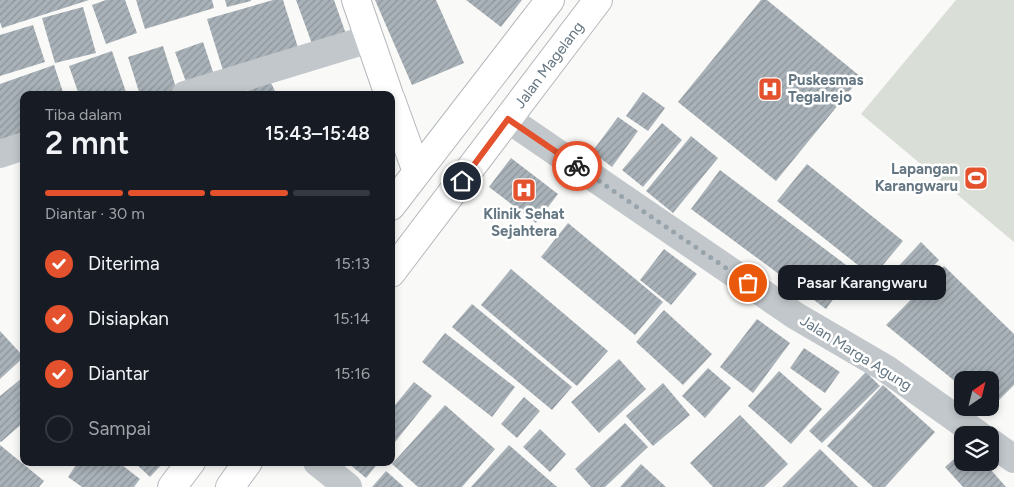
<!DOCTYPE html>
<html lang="id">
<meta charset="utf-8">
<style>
:root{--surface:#171b24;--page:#242831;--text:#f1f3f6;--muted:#9ea1a6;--line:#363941;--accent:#e4512d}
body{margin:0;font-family:Figtree,sans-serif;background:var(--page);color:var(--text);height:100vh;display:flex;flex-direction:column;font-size:19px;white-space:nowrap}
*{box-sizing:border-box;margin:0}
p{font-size:16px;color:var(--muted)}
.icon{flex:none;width:28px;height:28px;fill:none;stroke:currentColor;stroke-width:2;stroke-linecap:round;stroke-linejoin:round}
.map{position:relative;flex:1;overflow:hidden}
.drawer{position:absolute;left:20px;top:91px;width:375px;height:375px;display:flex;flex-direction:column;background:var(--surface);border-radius:10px;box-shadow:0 2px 8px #0003}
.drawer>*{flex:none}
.needle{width:32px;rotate:35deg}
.tools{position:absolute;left:954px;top:371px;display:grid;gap:10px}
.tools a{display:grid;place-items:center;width:45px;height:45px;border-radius:10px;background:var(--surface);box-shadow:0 2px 8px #0003;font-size:25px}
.pin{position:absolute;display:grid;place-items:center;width:42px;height:42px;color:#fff;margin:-21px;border:2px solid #fff;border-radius:50%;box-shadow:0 1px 5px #0007}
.courier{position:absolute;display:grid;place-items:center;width:50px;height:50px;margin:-25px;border:4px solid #e4512d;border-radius:50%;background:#fff;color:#222;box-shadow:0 1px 6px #0007}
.bubble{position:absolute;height:35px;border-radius:10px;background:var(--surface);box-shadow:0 2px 8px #0003;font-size:16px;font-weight:600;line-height:35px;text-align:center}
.overview em{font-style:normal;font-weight:600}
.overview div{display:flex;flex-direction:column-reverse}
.overview{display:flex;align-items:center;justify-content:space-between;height:85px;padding:0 25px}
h1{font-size:32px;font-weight:600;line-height:38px}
.bar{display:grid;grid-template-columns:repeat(4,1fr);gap:8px 5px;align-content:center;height:60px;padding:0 25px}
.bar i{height:6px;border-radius:4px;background:var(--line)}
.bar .on{background:var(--accent)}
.bar p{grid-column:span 4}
ol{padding:0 25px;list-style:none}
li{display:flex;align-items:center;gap:15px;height:55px}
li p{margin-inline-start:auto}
li .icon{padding:5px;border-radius:50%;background:var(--accent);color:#fff;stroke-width:4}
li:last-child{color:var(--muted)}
li i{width:28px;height:28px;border:2px solid var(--line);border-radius:50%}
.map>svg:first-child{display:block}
.pitch{fill:#d9ded6}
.building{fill:url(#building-hatch)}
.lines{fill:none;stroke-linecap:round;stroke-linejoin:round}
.major-casing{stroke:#b4b9bd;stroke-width:30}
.minor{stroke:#c2c7cb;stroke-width:28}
.major{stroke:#fff;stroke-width:28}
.done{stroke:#98a4ab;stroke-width:5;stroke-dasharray:0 9}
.route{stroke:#e4512d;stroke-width:6}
.labels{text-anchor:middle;stroke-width:5;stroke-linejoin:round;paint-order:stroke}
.street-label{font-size:15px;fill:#647682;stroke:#fff}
.poi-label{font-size:15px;font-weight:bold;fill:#647682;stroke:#fff;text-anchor:start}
</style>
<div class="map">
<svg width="1014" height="487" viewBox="0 0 1014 487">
<defs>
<pattern id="building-hatch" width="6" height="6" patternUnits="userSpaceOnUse" patternTransform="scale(1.25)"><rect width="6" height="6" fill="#a9b2b8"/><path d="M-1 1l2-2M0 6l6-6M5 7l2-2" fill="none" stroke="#8d959b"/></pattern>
</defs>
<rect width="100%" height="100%" fill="#f9f9f7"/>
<path class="pitch" d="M956,0h58v242l-153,-128z"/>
<path class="building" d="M0,0h89l-87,28 -2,-6z
M106,0h19l12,33 -31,11 -14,-39z
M136,0h76l2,8 -69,21z
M225,0h26v1l-24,6z
M273,0h10l17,54 -75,23 -18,-58z
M296,0h38l14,40 -33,12z
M375,0h61l28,63 -52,22z
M466,0h56l-21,27z
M761,0h6l94,77 -85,104 -98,-79z
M83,7l13,46 -41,10 -13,-45z
M33,25l12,37 -45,14v-41z
M203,42l13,39 -27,9 -14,-38z
M163,46l14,45 -14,4h-23l-12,-38z
M112,51l15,44h-48l-10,-29z
M54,65l10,30h-40v46l-24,8v-65z
M270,81l7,14h-39z
M643,92l22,16 -17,23 -22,-15z
M618,117l20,14 -26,36 -20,-15z
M662,123l20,17 -39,47 -21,-17z
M691,136l27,22 -45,55 -27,-22z
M511,158l47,36 -22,29 -47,-36z
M807,164l96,77 -30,36 -96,-76z
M720,170l134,101 -28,38 -135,-100z
M568,223l95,79 -28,33 -94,-78z
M921,242l18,18 -38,40 -18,-17z
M664,249l33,25 -26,31 -31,-25z
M944,266l70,68v51l-24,24v-29h-28v7l-76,-62z
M511,269l97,82 -31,35 -96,-81z
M472,304l100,83 -20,23 -100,-83z
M664,310l48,44 -29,31 -47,-43z
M757,319l33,24 -37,50 -33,-26z
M0,331l24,26 -24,22z
M445,333l70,54 -23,30 -70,-55z
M804,348l36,24 -15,21 -35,-25z
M619,359l27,30 -47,44 -28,-31z
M708,368l23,20 -26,30 -23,-22z
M779,371l43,38 -31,35 -43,-38z
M866,372l14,14 -58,57 -13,-12z
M22,378l2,3v41l-23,20 -1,-1v-45z
M414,382l18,14 -41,51v-37z
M663,383l27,32 -37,31 -27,-30z
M883,385l52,47 -50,55h-12l-46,-41z
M524,397l16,14 -23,27 -16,-14z
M445,405l50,44 -33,38h-44l-26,-23z
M740,415l48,49 -24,23h-51l-23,-24z
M625,423l23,24 -43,40h-14l-16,-18z
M540,429l26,25 -16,18 -27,-25z
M0,445l44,36 -5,6h-39z
M509,445l48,42h-86z
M820,449l38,38h-76z
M962,452v10h22l22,25h-43l-18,-20z
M78,462h40l22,17 -6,8h-52l-14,-10z
M134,462h30l-14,15z
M347,462h32l-13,16z
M641,464l25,23h-46z
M386,471l18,16h-32z"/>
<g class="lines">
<g class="major-casing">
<path id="major" d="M356,0l33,95
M391,100l26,72
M391,206l159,-206
M391,273l207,-273
M172,487l19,-25
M230,487l18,-25"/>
</g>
<path class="minor" d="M185,95l184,-56
M508,119l288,197 89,52 94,67
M0,154l24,-8
M990,442l24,17
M317,462l31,25"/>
<use href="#major" class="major"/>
</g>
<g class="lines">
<path class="done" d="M577,166l171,117"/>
<path class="route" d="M462,181l46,-62 69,47"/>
</g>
<defs>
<g id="hospital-square" transform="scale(1.25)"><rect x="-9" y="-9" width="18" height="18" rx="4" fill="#e4512d" stroke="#fff"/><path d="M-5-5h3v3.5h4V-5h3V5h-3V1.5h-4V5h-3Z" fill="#fff"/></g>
<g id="stadium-square" transform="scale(1.25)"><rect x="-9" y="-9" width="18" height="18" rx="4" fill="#e4512d" stroke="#fff"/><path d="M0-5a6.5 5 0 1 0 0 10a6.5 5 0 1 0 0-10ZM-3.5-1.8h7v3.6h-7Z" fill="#fff"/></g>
</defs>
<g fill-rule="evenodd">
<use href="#hospital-square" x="770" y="89"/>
<use href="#stadium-square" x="976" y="178"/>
<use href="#hospital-square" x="524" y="190"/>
</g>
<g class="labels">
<g class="street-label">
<text transform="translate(549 65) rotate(-53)" y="5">Jalan Magelang</text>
<text transform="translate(856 353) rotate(32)" y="5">Jalan Marga Agung</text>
</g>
<g class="poi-label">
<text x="788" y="85">Puskesmas<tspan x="788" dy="17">Tegalrejo</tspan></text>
<text x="958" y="174" text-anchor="end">Lapangan<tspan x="958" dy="17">Karangwaru</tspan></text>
<text x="524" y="219" text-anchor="middle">Klinik Sehat<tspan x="524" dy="17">Sejahtera</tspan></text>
</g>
</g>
</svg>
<div class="tools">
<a><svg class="needle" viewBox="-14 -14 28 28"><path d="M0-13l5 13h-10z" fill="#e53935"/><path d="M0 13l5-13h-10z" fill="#9ea1a6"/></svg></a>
<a><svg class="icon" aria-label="layers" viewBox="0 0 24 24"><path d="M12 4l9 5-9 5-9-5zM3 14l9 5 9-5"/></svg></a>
</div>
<div class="pin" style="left:748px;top:283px;background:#ea580c"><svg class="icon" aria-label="bag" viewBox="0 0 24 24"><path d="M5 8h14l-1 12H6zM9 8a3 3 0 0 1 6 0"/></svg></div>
<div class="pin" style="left:462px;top:181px;background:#1f2937"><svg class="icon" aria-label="home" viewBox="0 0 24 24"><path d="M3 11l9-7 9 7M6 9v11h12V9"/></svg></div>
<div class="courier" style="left:577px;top:166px"><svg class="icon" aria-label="bike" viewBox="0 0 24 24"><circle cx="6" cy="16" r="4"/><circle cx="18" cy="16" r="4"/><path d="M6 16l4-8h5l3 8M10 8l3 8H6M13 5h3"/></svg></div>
<div class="bubble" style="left:778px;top:265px;width:168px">Pasar Karangwaru</div>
<section class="drawer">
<div class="overview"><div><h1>2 mnt</h1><p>Tiba dalam</p></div><em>15:43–15:48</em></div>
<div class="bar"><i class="on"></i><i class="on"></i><i class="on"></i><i></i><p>Diantar · 30 m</p></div>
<ol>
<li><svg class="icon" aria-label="check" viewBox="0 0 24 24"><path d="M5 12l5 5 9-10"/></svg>Diterima<p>15:13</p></li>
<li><svg class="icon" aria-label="check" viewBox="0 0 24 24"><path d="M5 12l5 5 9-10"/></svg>Disiapkan<p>15:14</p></li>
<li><svg class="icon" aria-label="check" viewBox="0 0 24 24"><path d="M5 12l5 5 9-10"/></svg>Diantar<p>15:16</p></li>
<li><i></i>Sampai</li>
</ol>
</section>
</div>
